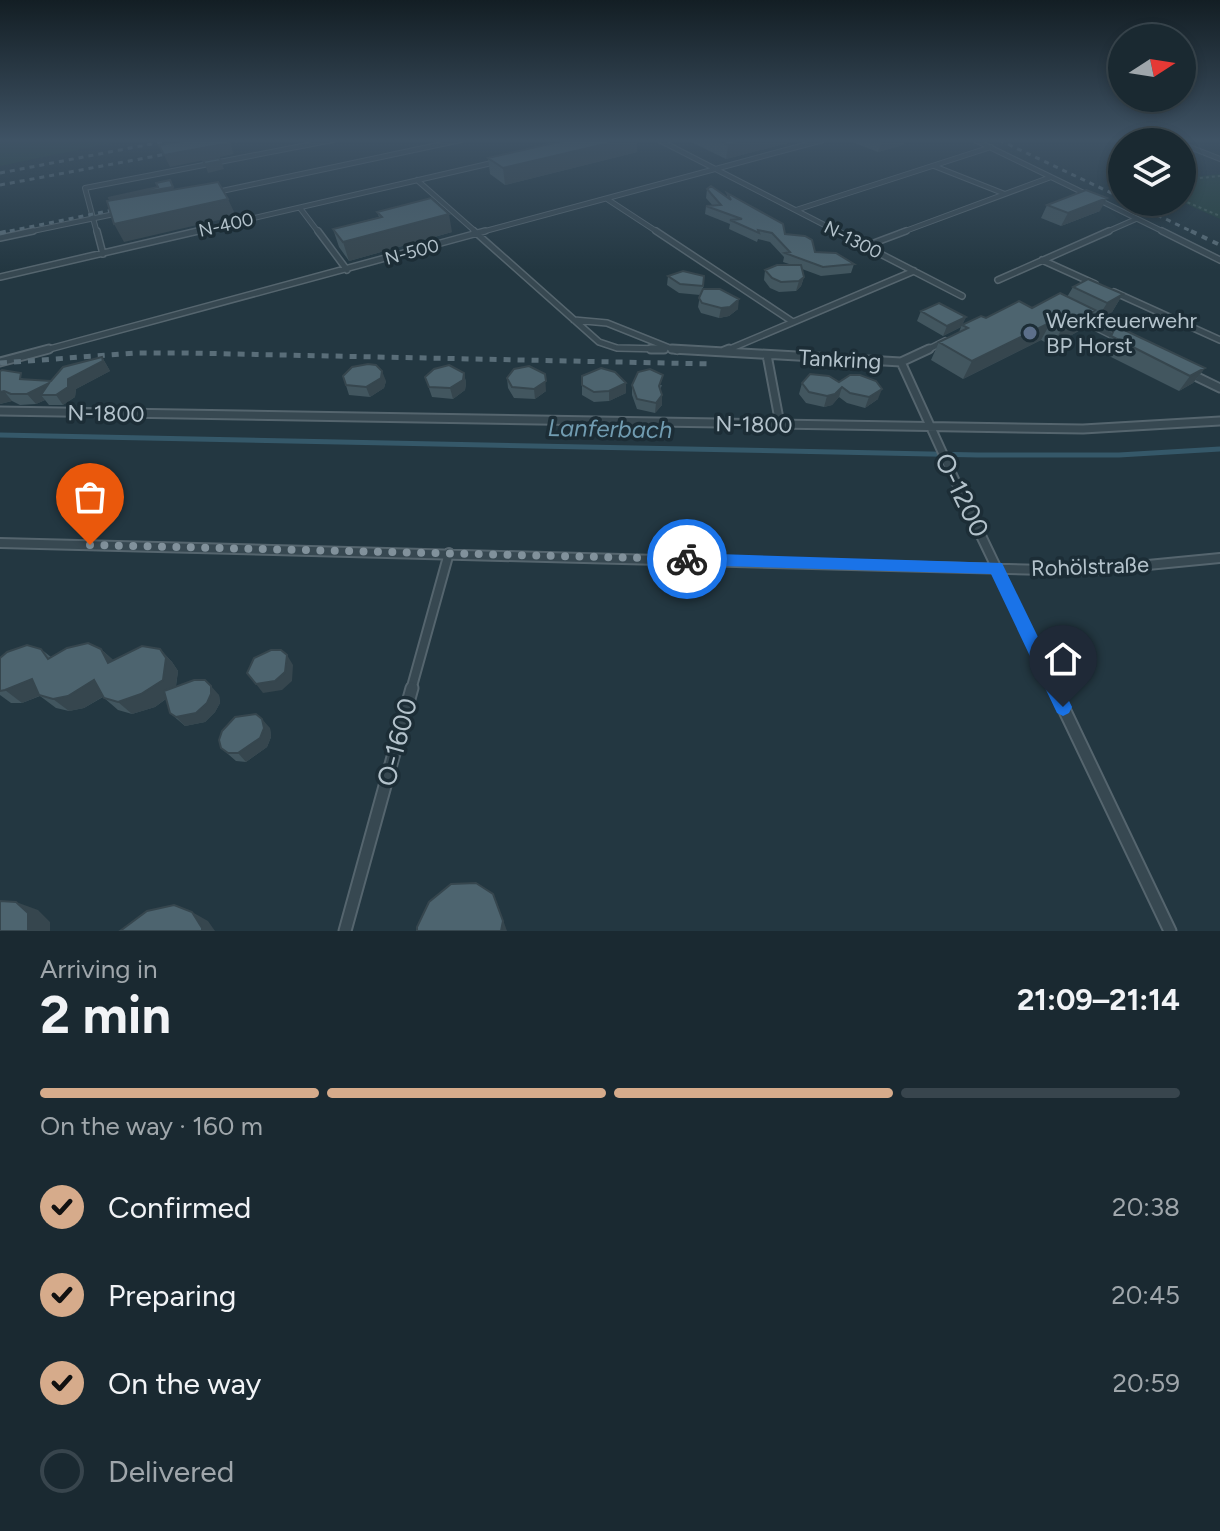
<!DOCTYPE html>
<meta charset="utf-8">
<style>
:root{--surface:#1a2931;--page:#27353d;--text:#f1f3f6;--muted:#9fa6ab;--line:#38454d;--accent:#d6ab8b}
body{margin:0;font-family:Figtree,sans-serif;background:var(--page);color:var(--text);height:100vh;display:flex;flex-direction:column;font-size:30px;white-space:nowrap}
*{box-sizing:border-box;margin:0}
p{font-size:26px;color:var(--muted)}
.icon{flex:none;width:44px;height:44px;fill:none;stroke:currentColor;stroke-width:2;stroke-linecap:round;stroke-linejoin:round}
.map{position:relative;height:931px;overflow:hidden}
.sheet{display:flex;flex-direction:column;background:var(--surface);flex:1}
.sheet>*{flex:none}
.needle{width:52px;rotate:78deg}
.tools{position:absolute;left:1108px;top:24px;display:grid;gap:16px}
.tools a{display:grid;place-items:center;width:88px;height:88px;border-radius:50%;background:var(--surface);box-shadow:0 4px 12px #0003,0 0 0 2px var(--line);font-size:40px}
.pin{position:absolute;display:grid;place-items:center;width:68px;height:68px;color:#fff;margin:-82px -34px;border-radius:50% 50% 50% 0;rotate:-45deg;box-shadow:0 0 8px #0007}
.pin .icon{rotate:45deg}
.courier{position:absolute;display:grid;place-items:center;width:80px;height:80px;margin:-40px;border:6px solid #1a73e8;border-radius:50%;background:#fff;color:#222;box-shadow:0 2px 10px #0007}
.head em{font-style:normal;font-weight:700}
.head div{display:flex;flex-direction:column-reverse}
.head{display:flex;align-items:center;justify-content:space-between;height:136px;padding:0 40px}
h1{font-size:52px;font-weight:700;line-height:60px}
.bar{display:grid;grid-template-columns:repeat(4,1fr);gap:12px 8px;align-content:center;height:96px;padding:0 40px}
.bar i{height:10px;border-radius:6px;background:var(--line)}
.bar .current{background:var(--accent)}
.bar p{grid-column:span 4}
ol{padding:0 40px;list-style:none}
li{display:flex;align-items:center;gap:24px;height:88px}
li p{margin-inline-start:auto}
li .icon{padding:8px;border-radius:50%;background:var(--accent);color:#111;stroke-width:4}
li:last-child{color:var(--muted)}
li i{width:44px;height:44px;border:4px solid var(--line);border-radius:50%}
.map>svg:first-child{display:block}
.green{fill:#25423f}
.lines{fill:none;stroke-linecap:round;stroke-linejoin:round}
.stream{stroke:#355869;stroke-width:5}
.service-far4-casing{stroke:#55656e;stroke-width:6}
.service-far3-casing{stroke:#55656e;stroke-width:8}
.service-far2-casing{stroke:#55656e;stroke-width:11}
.service-far1-casing{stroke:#55656e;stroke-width:12}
.service-casing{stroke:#55656e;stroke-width:15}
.path{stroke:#435e5b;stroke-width:2;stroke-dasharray:3 3;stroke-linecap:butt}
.service-far4{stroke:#374851;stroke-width:4}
.service-far3{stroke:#374851;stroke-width:5}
.service-far2{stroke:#374851;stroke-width:7}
.service-far1{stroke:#374851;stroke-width:8}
.service{stroke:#374851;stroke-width:11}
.rail-far2{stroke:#596d78;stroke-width:3;stroke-dasharray:5 5;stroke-linecap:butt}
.rail-far1{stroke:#596d78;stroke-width:4;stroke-dasharray:6 6;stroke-linecap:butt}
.rail{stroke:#596d78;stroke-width:5;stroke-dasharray:7 7;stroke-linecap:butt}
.wall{fill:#42565f}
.shaded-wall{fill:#36464e}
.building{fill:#4d646f;stroke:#36464e;stroke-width:2}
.route{fill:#1a73e8}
.done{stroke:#81919b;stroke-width:8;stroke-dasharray:0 14.4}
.service-dot{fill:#5c6f8a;stroke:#1c2d36;stroke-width:3}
.labels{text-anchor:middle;stroke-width:7;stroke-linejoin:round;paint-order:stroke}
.far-street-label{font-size:18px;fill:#b3c2cb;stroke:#1c2d36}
.poi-label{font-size:22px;fill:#b3c2cb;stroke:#1c2d36;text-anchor:start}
.street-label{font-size:22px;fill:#b3c2cb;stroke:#1c2d36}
.water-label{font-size:24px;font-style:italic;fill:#719cb1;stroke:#1c2d36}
.near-street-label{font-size:26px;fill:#b3c2cb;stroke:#1c2d36}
</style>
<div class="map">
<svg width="1220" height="931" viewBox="0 0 1220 931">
<rect width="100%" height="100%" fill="#233741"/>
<path class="green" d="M0,140h127l-127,26z
M1220,174v45l-38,-17v-24z"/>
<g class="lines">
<path class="stream" d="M0,435l978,20h141l101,-6"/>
<g class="service-far4-casing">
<path id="service-far4" d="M659,140l181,93
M975,140l113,55
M1169,140l7,2
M1182,144l38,15
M934,166l71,28
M417,180l60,53
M217,192l244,-52
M607,199l52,34
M1099,200l67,33
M300,208l19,25
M796,210l195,-63
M23,233l96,-20
M97,233l-12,-45 248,-48
M189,233l307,-71
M478,233l345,-93
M900,233l151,-56
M1104,233l32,-14"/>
</g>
<g class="service-far3-casing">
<path id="service-far3" d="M97,231l6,23
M318,231l29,39
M474,231l125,111 18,6 47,1
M656,231l137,91
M836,231l126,65
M1162,231l58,29
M0,238l33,-7
M866,246l40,-15
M1042,260l53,24
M0,277l198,-46
M998,280l111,-49
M1114,292l106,48
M574,320l33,3 70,28
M1081,320l36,18
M42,351l443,-120
M725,351l189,-80
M925,351l20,-10"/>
</g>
<g class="service-far2-casing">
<path id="service-far2" d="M651,349h13
M672,349l229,13 28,-13
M724,351l5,-2
M767,355l13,69
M0,362l49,-13
M901,362l63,138
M1189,373l31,15
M0,411l1083,18 137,-8"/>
</g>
<g class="service-far1-casing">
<path id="service-far1" d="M963,498l92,192
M0,543l1086,28 134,-13
M411,690l38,-137"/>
</g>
<g class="service-casing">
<path id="service" d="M1054,688l116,243
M345,931l67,-243"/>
</g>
<path class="path" d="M1182,180l38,-4
M1182,200l38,16"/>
<use href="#service-far4" class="service-far4"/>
<use href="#service-far3" class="service-far3"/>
<use href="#service-far2" class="service-far2"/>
<use href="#service-far1" class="service-far1"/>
<use href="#service" class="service"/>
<path class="rail-far2" d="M999,140l123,58
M0,173l172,-33
M0,185l242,-45
M1130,202l65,31
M0,233l113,-23"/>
<path class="rail-far1" d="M1191,231l29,14
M0,233l9,-2"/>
<path class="rail" d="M0,363l136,-10h51l526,11"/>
</g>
<path class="wall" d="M567,140h70v12l-132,33 -15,-11 -2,-16z
M687,140h112l-73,19z
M847,140h58l-2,5 -25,7z
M707,189l20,8v-4l58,41 30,18 39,12 -3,9 -30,3 -19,-7 2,8 -3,9 -5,5 -17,1 -9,-4 -6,-8 1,-10 27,-5 -9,-3 1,-5 -14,-15 -12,-3 -1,3 -28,-13 1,-5 -25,-10 1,-8h7l-7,-8z
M1047,205l53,6 -39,15 -20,-8z
M377,212l75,20 -103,29 -10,-14 -6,-18 46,-12z
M668,276h36l-1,13 35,20 -9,7 -10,2 -18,-5 -3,-6 2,-12 -21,-2 -12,-8z
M1073,287l50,7 -11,18 -16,9 -6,-3 -6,10 -32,18 -11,-6 -78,39 -32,-19 8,-18 20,-10 2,-5 -18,9 -26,-15 4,-10 45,6 -4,8 70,-17 35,-11z
M1116,326l89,42 -12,15 -14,8 -78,-39z
M102,357l8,14 -34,18 -1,8 -12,8h-14l-4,-5 -9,4 -16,1 -8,-4 -12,3v-33l27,9 24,1z
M464,373l2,10 -1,7 -12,9 -21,-2 -7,-20z
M343,376l43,5 -2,7 -14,9 -21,-2z
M582,376l44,7v10l-17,8 -15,1 -12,-7z
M507,378l39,13 -11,8 -21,-1 -6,-10z
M839,382l39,17 -13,9 -18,-5 -8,-6 -7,8 -8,2 -18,-4 -7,-9 3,-11z
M632,385h30l-2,5 2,15 -7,8 -18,-4 -5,-14z
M41,649l10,8 50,-8 12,11 47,-11 12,13 6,9 -2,15 43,9 1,8 -5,9 -10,10 -20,4 -15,-13 -4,-14 -11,8 -23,7 -14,-4 -15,-13 -19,11 -15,3 -13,-3 -16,-12 -18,7h-11l-11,-8v-37z
M270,728l1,9 -4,10 -21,15 -10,-1 -15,-13z"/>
<path class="shaded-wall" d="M622,140h15v12l-132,33 -2,-17z
M748,140h51l-73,19 2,-14z
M882,140h23l-2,5 -25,7z
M230,143l4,11 -64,13 -6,-12z
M221,161l3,8 -16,4 -3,-9z
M173,187l4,8 -64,11 -5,-8z
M1107,198l-7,13 -39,15 7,-13z
M228,199l8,17 -112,26 -10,-18z
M449,214l3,18 -103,29 -6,-19z
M804,277l-3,9 -5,5 3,-10z
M1123,294l-11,18 -16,9 11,-18z
M739,299l-1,10 -9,7 -10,2 2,-10z
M1095,310l-11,18 -32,18 11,-19z
M966,317l-5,10 -18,9 4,-10z
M1051,322l-10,18 -78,39 9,-18z
M102,357l8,14 -34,18 -1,8 -12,8 -7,-10 12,-16z
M1205,368l-12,15 -14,8 11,-15z
M382,371l4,10 -2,7 -14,9 -4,-10z
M464,373l2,10 -1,7 -12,9 -3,-11z
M545,374l1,17 -11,8 -1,-10z
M49,383l-8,12 4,5 -9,4 -9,-10z
M626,383v10l-17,8v-10z
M842,387l-3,10 -7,8 -8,2 3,-11z
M882,389l-4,10 -13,9 4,-11z
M4,391l8,10 -12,3v-12z
M662,395v10l-7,8 1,-10z
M101,649l14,13 -7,1z
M160,649l12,13 6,9 -3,21 -20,15 -23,7 -14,-12z
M287,655l6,10 -1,16 -10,9 -19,3 -7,-9z
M32,679l17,13 -27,11 -17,-13z
M94,680l15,13 -25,15 -15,3 -16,-12z
M211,686l8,9 1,8 -5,9 -10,10 -20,4 -9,-9z
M262,719l8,9 1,9 -4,10 -21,15 -8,-9z
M493,894l4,9 10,28h-6z
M16,902l22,8 12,12v9h-22z
M192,912l16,9 7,10h-13z"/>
<path class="building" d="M189,140h39l2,3 -66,12 -5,-10z
M567,140h55l-119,28 -15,-10z
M718,140h30l-20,5z
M219,158l2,3 -16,3 -2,-3z
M170,180l3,7 -65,11 50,-11 -2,-4z
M218,182l10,17 -114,25 -7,-23z
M711,186l20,14 -4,-7 56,31 2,10 20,2 7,4 3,12 21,1 18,11 -31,3 -38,-14 5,-1 -18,-19 -14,-3 1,3 -29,-13 12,-1 -36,-13 15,-1 -14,-16z
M1086,190l21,8 -39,15 -21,-8z
M431,198l18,16 -106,28 -10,-13 49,-12 -5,-5z
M777,265h24l3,12 -5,4 -18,1 -9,-4 -7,-8z
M683,271l21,5 -1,10 -23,-2 -12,-8z
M1088,279l35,15 -16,9 -34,-16z
M703,289h17l19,10 -9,8 -9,1 -19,-5 -3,-5z
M1060,293l35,17 -32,17 -12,-5 -79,39 -33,-19 29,-14 -6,-3 19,-9 5,2 33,-17 13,7z
M939,303l27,14 -19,9 -26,-15z
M1116,326l89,42 -15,8 -79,-40z
M102,357l1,4 -35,18v8l-12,8h-15l8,-12 -22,11h-16l-7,-3 -4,1v-21l2,-1 19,3 -1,6 31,2 12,-14z
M368,364l8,1 6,6 -1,7 -15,9 -20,-2 -3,-9 9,-9z
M449,365l15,8 -1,7 -13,8 -21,-1 -4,-10 9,-8z
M529,366l16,8 1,7 -12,8 -22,-2 -5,-9 7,-9z
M601,368l14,4 11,11 -17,8 -15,1 -12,-7v-9z
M650,369l13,6 -4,11 3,9 -6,8 -19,-4 -5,-14 6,-13z
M810,374l19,2 10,6 11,-7h10l16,6 6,8 -13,8 -19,-4 -8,-6 -7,7 -8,2 -18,-4 -7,-9z
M88,643l13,6 7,14 34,-17 18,3 6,9 -3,22 -22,14 -23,8 -14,-4 -10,-18 -26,16 -15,3 -14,-4 -7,-16 -27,11 -5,1v-33l7,-6 20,-7 14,4 7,10 19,-11z
M271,650h10l6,5 -2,17 -10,9 -19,3 -9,-11 7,-15z
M194,680h11l6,6v8l-4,9 -11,10 -20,4 -6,-4 -6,-22z
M256,714l6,5 2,9 -4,10 -22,15h-10l-7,-5 -2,-8 3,-9 13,-14z
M476,883l17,11 10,27 -2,10h-84v-4l12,-25 22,-18z
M0,901l16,1 12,11v18h-28z
M174,905l18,7 10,16v3h-82l27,-20z"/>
<linearGradient id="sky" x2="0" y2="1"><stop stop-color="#131e24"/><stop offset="0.52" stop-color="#3f5365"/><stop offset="1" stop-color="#3f5365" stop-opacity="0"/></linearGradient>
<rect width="1220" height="270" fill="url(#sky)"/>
<path class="route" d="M687,553l315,10 70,144 -3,6 -6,3 -6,-3 -66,-139 -304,-9 -7,-6z"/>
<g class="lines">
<path class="done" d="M90,545l597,14"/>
</g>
<circle class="service-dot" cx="1030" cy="333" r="8"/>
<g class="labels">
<g class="far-street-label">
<text transform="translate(226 225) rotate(-13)" y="6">N-400</text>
<text transform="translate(853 240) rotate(27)" y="6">N-1300</text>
<text transform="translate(412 252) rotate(-15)" y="6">N-500</text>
</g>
<g class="poi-label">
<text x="1046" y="328">Werkfeuerwehr<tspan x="1046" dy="25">BP Horst</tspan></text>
</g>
<g class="street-label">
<text transform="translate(840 359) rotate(3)" y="8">Tankring</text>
<text transform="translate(106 413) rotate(1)" y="8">N-1800</text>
<text transform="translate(754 424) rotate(1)" y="8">N-1800</text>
<text transform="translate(1090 566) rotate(-2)" y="8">Rohölstraße</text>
</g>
<g class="water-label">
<text transform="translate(610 429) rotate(1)" y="8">Lanferbach</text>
</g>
<g class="near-street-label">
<text transform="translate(962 495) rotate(64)" y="9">O-1200</text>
<text transform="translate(397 742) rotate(-75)" y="9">O-1600</text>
</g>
</g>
</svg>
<div class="tools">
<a><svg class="needle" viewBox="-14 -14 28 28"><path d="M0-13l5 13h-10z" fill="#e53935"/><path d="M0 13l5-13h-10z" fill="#9fa6ab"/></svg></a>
<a><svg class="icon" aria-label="layers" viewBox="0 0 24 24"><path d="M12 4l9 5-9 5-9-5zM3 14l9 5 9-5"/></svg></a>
</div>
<div class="pin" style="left:90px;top:545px;background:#ea580c"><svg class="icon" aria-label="bag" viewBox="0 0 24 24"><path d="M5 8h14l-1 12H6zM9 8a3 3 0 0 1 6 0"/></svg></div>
<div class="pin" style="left:1063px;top:707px;background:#1f2937"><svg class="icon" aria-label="home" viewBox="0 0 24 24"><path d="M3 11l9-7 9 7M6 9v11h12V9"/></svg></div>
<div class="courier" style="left:687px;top:559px"><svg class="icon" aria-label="bike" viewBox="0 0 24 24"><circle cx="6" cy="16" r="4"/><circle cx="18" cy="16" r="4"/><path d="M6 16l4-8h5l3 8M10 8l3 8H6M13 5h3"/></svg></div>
</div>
<section class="sheet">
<div class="head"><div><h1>2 min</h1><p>Arriving in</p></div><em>21:09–21:14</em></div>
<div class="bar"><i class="current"></i><i class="current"></i><i class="current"></i><i></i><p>On the way · 160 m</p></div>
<ol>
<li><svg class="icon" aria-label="check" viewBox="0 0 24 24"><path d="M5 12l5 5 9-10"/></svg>Confirmed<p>20:38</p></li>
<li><svg class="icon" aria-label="check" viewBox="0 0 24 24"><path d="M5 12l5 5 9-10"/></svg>Preparing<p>20:45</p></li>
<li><svg class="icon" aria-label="check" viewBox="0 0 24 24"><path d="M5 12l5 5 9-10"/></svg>On the way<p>20:59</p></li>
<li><i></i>Delivered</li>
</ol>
</section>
